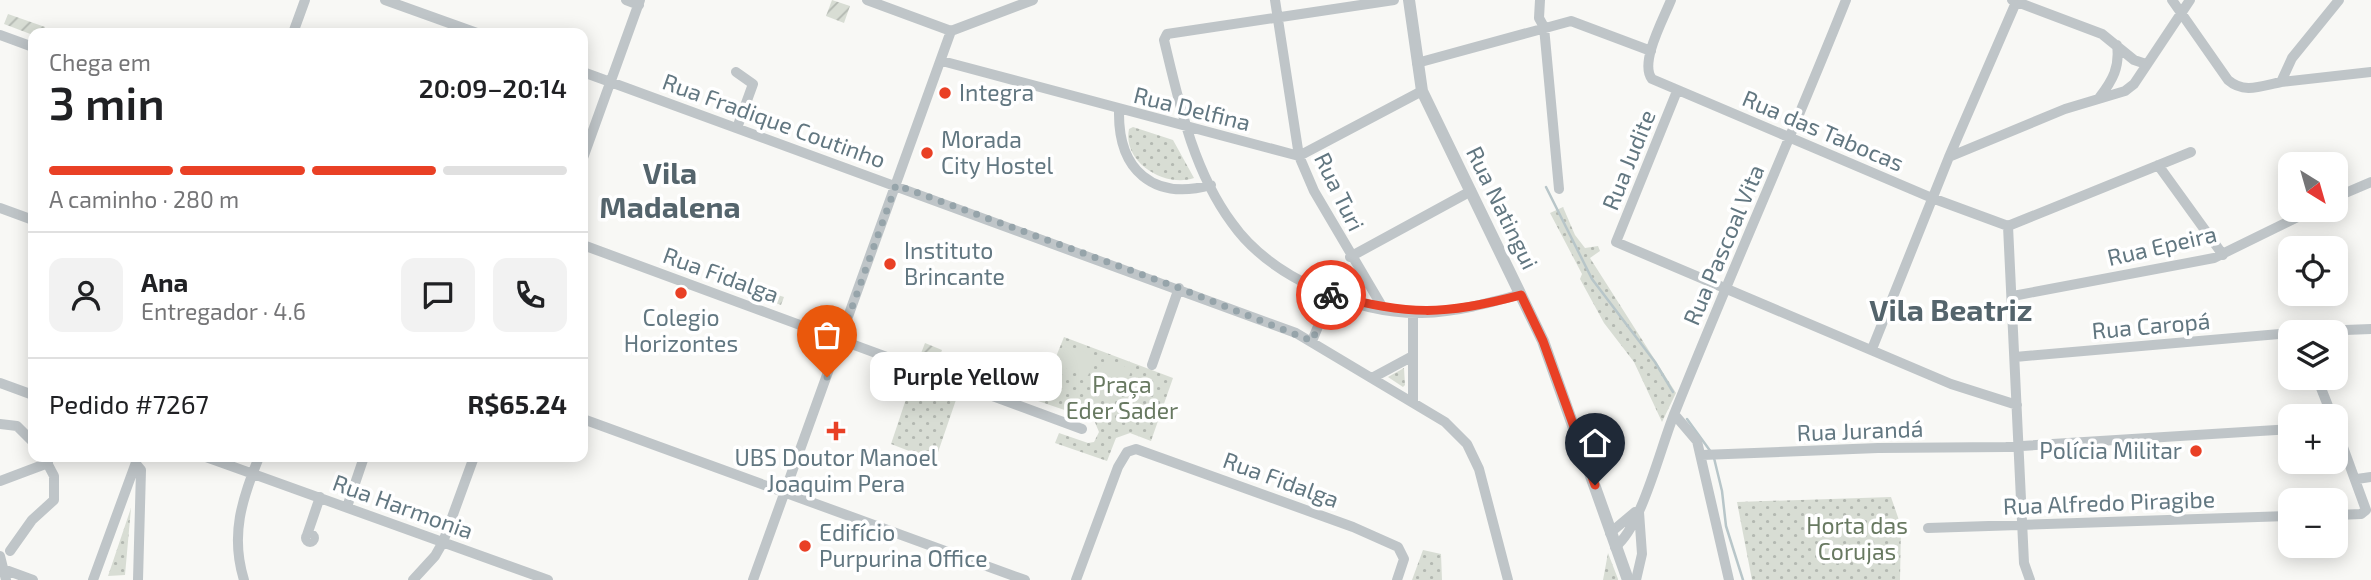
<!DOCTYPE html>
<html lang="pt">
<meta charset="utf-8">
<style>
:root{--surface:#fff;--page:#f2f2f2;--text:#202124;--muted:#757577;--line:#e0e0e0;--accent:#e94025}
body{margin:0;font-family:"Exo 2",sans-serif;background:var(--page);color:var(--text);height:100vh;display:flex;flex-direction:column;font-size:26px;white-space:nowrap}
*{box-sizing:border-box;margin:0}
p{font-size:23px;color:var(--muted)}
.icon{flex:none;width:38px;height:38px;fill:none;stroke:currentColor;stroke-width:2;stroke-linecap:round;stroke-linejoin:round}
.map{position:relative;flex:1;overflow:hidden}
.panel{position:absolute;left:28px;top:28px;width:560px;height:434px;display:flex;flex-direction:column;background:var(--surface);border-radius:14px;box-shadow:0 4px 18px #0003}
.panel>*{flex:none}
.needle{width:46px;rotate:143deg}
.tools{position:absolute;left:2278px;top:152px;display:grid;gap:14px}
.tools a{display:grid;place-items:center;width:70px;height:70px;border-radius:14px;background:var(--surface);box-shadow:0 4px 18px #0003;font-size:35px}
.pin{position:absolute;display:grid;place-items:center;width:60px;height:60px;color:#fff;margin:-72px -30px;border-radius:50% 50% 50% 0;rotate:-45deg;box-shadow:0 0 7px #0007}
.pin .icon{rotate:45deg}
.courier{position:absolute;display:grid;place-items:center;width:70px;height:70px;margin:-35px;border:5px solid #e94025;border-radius:50%;background:#fff;color:#222;box-shadow:0 2px 9px #0007}
.bubble{position:absolute;height:49px;border-radius:14px;background:var(--surface);box-shadow:0 4px 18px #0003;font-size:23px;font-weight:600;line-height:49px;text-align:center}
.head em{font-style:normal;font-weight:600}
.head div{display:flex;flex-direction:column-reverse}
.head{display:flex;align-items:center;justify-content:space-between;height:119px;padding:0 21px}
h1{font-size:46px;font-weight:600;line-height:52px}
.bar{display:grid;grid-template-columns:repeat(4,1fr);gap:10px 7px;align-content:center;height:84px;padding:0 21px}
.bar i{height:9px;border-radius:5px;background:var(--line)}
.bar .current{background:var(--accent)}
.bar p{grid-column:span 4}
.line{display:flex;align-items:center;gap:18px;padding:0 21px;border-top:2px solid var(--line)}
.line div{flex:1}
.round{display:grid;place-items:center;flex:none;width:74px;height:74px;border-radius:14px;background:var(--page)}
.map>svg:first-child{display:block}
.park{fill:url(#park-dots)}
.garden{fill:url(#garden-furrows)}
.pitch{fill:#d8ddd4}
.lines{fill:none;stroke-linecap:round;stroke-linejoin:round}
.stream{stroke:#b8c6c9;stroke-width:2.5}
.minor{stroke:#bfc5c8;stroke-width:10}
.tertiary{stroke:#bfc5c8;stroke-width:12}
.done{stroke:#96a4aa;stroke-width:7;stroke-dasharray:0 12.6}
.route{stroke:#e94025;stroke-width:9}
.poi-dot{fill:#e94025;stroke:#fff;stroke-width:2.5}
.labels{text-anchor:middle;stroke-width:7;stroke-linejoin:round;paint-order:stroke}
.poi-label{font-size:23px;fill:#627781;stroke:#fff;text-anchor:start}
.street-label{font-size:23px;fill:#627781;stroke:#fff}
.park-label{font-size:23px;fill:#687961;stroke:#fff}
.district-label{font-size:30px;font-weight:bold;fill:#54646c;stroke:#fff}
</style>
<div class="map">
<svg width="2371" height="580" viewBox="0 0 2371 580">
<defs>
<pattern id="park-dots" width="8" height="8" patternUnits="userSpaceOnUse" patternTransform="scale(1.75)"><rect width="8" height="8" fill="#d8ddd4"/><path d="M2 2h.1M6 6h.1" fill="none" stroke="#b3b8b1" stroke-width="1.8" stroke-linecap="round"/></pattern>
<pattern id="garden-furrows" width="10" height="10" patternUnits="userSpaceOnUse" patternTransform="scale(1.75)"><rect width="10" height="10" fill="#d8ddd4"/><path d="M-1 1l2-2M0 10L10 0M9 11l2-2" fill="none" stroke="#b3b8b1"/></pattern>
</defs>
<rect width="100%" height="100%" fill="#f8f8f5"/>
<path class="park" d="M1133,127l40,13 21,38c-28,10 -72,-15 -65,-49z
M1563,207l12,28 10,13 13,-2 2,5 -10,7 86,135 -14,29 -28,-60 -30,-39 -24,-44 2,-5 -32,-61z
M1064,337l109,41 -22,63 -21,-8 -14,5 -9,23 -52,-18 4,-10 29,10 6,-1 5,-10 -5,-12 -56,-19z
M1404,368l1,17 -2,2 -15,-10z
M913,378l45,16 -23,67 -44,-17z
M1891,497l10,29 -1,54h-148l-15,-78z
M131,508l-6,67 -17,1z
M1423,550l18,4 1,26h-30z
M1608,553l10,26v1h-15z"/>
<path class="garden" d="M832,0l18,6 -6,17 -18,-7z
M8,14l37,13 -2,6 -10,2 -29,-11z
M812,137l66,24 -2,6 -66,-25z
M746,285l38,12 -3,8 -38,-14z
M925,343l17,7 -5,13 -17,-7z"/>
<path class="pitch" d="M1066,346l29,10 -7,20 -30,-10z
M1105,359l27,10 -6,15 -27,-10z"/>
<g class="lines">
<path class="stream" d="M1546,187l46,92 63,83 18,30
M1687,419l24,33
M1714,458l8,33 4,35 17,54"/>
<path class="minor" d="M385,0l92,33
M626,0l13,5
M867,0l84,31
M1275,0l24,156 15,35 69,117
M1394,0l-227,34 -3,6c15,63 29,130 68,183 38,54 124,91 190,90 35,-1 67,-10 99,-19
M1540,0l-1,18 5,9 15,162
M1671,0c-7,18 -32,63 -19,79l280,119 76,28
M2012,0l90,34 32,26 12,4
M2172,0l56,80c16,14 33,6 53,2l11,-24 47,-58
M951,31l82,-31
M293,33l12,-33
M0,35l33,12
M942,61l357,95 123,-65
M1417,63l154,-42 80,30
M583,72l713,261 149,89 22,22 12,25 29,111
M736,72l17,12 -16,44
M2281,82l90,-10
M1677,91l-61,151 335,142 66,21
M2099,98c14,-18 21,-31 18,-53
M1119,111c-1,59 34,90 92,74
M1949,157l116,-48 60,-18 9,-7 56,-84
M583,158l57,-158
M2158,165l65,90
M2336,197l35,-15
M0,208l33,12
M2008,226l16,337 6,17
M2008,226l183,-74
M583,245l499,184
M1350,257l121,-66
M2013,296l201,-38 98,-48
M1413,312v90
M2293,332l78,-3
M1312,341l19,-46
M1872,349l77,-192 68,-157
M2015,357l276,-24
M1152,365l27,-77
M1372,378l39,-21
M2317,378l15,38
M0,383l33,12
M1674,414l23,27 32,139
M583,419l442,161
M0,424l17,2 16,16
M2336,428l30,82 -5,4 -25,1
M1702,455l176,-7 128,-1 285,-18
M206,457l342,123
M136,464l5,6 -3,110
M2357,479l14,-2
M0,481l48,-18
M347,507l17,-50
M1928,528l363,-12
M1610,533l25,-21
M306 538a4 4 0 1 1 8 0a4 4 0 1 1-8 0Z
M307,535l13,-38
M1615,547c27,-20 46,-102 60,-135 55,-138 116,-274 171,-412
M10,551l22,-31 22,-20v-24l-10,-19
M0,556l6,24
M3,569l30,11
M93,580l45,-123
M244,580c-14,-45 -2,-81 15,-123
M413,580l22,-24 8,-14 31,-85
M753,580l198,-549
M1076,580l42,-113 9,-15 9,-3 217,78 45,20 6,12 -7,21
M1636,580l6,-26 -3,-42"/>
<path class="tertiary" d="M1409,0l13,91 121,250 85,239"/>
</g>
<g class="lines">
<path class="done" d="M827,377l69,-192 283,103 133,53 19,-46"/>
<path class="route" d="M1331,295c80,20 110,21 190,0l22,46 52,144"/>
</g>
<g class="poi-dot">
<circle cx="945" cy="93" r="7"/>
<circle cx="927" cy="153" r="7"/>
<circle cx="890" cy="264" r="7"/>
<circle cx="681" cy="293" r="7"/>
<path d="M832.5 420.5h7v7h7v7h-7v7h-7v-7h-7v-7h7z"/>
<circle cx="2196" cy="451" r="7"/>
<circle cx="805" cy="546" r="7"/>
</g>
<g class="labels">
<g class="poi-label">
<text x="959" y="101">Integra</text>
<text x="941" y="148">Morada<tspan x="941" dy="26">City Hostel</tspan></text>
<text x="904" y="259">Instituto<tspan x="904" dy="26">Brincante</tspan></text>
<text x="681" y="326" text-anchor="middle">Colegio<tspan x="681" dy="26">Horizontes</tspan></text>
<text x="2182" y="459" text-anchor="end">Polícia Militar</text>
<text x="836" y="466" text-anchor="middle">UBS Doutor Manoel<tspan x="836" dy="26">Joaquim Pera</tspan></text>
<text x="819" y="541">Edifício<tspan x="819" dy="26">Purpurina Office</tspan></text>
</g>
<g class="street-label">
<text transform="translate(1192 109) rotate(14)" y="8">Rua Delfina</text>
<text transform="translate(774 121) rotate(20)" y="8">Rua Fradique Coutinho</text>
<text transform="translate(1823 131) rotate(23)" y="8">Rua das Tabocas</text>
<text transform="translate(1629 160) rotate(-68)" y="8">Rua Judite</text>
<text transform="translate(1339 192) rotate(64)" y="8">Rua Turi</text>
<text transform="translate(1502 208) rotate(64)" y="8">Rua Natingui</text>
<text transform="translate(1724 245) rotate(-67)" y="8">Rua Pascoal Vita</text>
<text transform="translate(2162 246) rotate(-13)" y="8">Rua Epeira</text>
<text transform="translate(721 275) rotate(20)" y="8">Rua Fidalga</text>
<text transform="translate(2151 326) rotate(-5)" y="8">Rua Caropá</text>
<text transform="translate(1860 431) rotate(-2)" y="8">Rua Jurandá</text>
<text transform="translate(1281 480) rotate(20)" y="8">Rua Fidalga</text>
<text transform="translate(2109 503) rotate(-2)" y="8">Rua Alfredo Piragibe</text>
<text transform="translate(403 507) rotate(20)" y="8">Rua Harmonia</text>
</g>
<g class="park-label">
<text x="1122" y="393">Praça<tspan x="1122" dy="26">Eder Sader</tspan></text>
<text x="1857" y="534">Horta das<tspan x="1857" dy="26">Corujas</tspan></text>
</g>
<g class="district-label">
<text x="670" y="184">Vila<tspan x="670" dy="34">Madalena</tspan></text>
<text x="1951" y="321">Vila Beatriz</text>
</g>
</g>
</svg>
<div class="tools">
<a><svg class="needle" viewBox="-14 -14 28 28"><path d="M0-13l5 13h-10z" fill="#e53935"/><path d="M0 13l5-13h-10z" fill="#757577"/></svg></a>
<a><svg class="icon" aria-label="locate" viewBox="0 0 24 24"><circle cx="12" cy="12" r="6"/><path d="M12 2v4M12 18v4M2 12h4M18 12h4"/></svg></a>
<a><svg class="icon" aria-label="layers" viewBox="0 0 24 24"><path d="M12 4l9 5-9 5-9-5zM3 14l9 5 9-5"/></svg></a>
<a>+</a>
<a>−</a>
</div>
<div class="pin" style="left:827px;top:377px;background:#ea580c"><svg class="icon" aria-label="bag" viewBox="0 0 24 24"><path d="M5 8h14l-1 12H6zM9 8a3 3 0 0 1 6 0"/></svg></div>
<div class="pin" style="left:1595px;top:485px;background:#1f2937"><svg class="icon" aria-label="home" viewBox="0 0 24 24"><path d="M3 11l9-7 9 7M6 9v11h12V9"/></svg></div>
<div class="courier" style="left:1331px;top:295px"><svg class="icon" aria-label="bike" viewBox="0 0 24 24"><circle cx="6" cy="16" r="4"/><circle cx="18" cy="16" r="4"/><path d="M6 16l4-8h5l3 8M10 8l3 8H6M13 5h3"/></svg></div>
<div class="bubble" style="left:870px;top:352px;width:192px">Purple Yellow</div>
<section class="panel">
<div class="head"><div><h1>3 min</h1><p>Chega em</p></div><em>20:09–20:14</em></div>
<div class="bar"><i class="current"></i><i class="current"></i><i class="current"></i><i></i><p>A caminho · 280 m</p></div>
<div class="line" style="height:126px"><a class="round"><svg class="icon" aria-label="person" viewBox="0 0 24 24"><circle cx="12" cy="8" r="4"/><path d="M4 21q1-7 8-7t8 7"/></svg></a><div><b>Ana</b><p>Entregador · 4.6</p></div><a class="round"><svg class="icon" aria-label="chat" viewBox="0 0 24 24"><path d="M4 5h16v11H9l-5 4z"/></svg></a><a class="round"><svg class="icon" aria-label="phone" viewBox="0 0 24 24"><path d="M5 4h4l2 5-3 2q2 4 5 5l2-3 5 2v4C11 20 4 13 5 4z"/></svg></a></div>
<div class="line" style="height:91px"><div>Pedido #7267</div><b>R$65.24</b></div>
</section>
</div>
